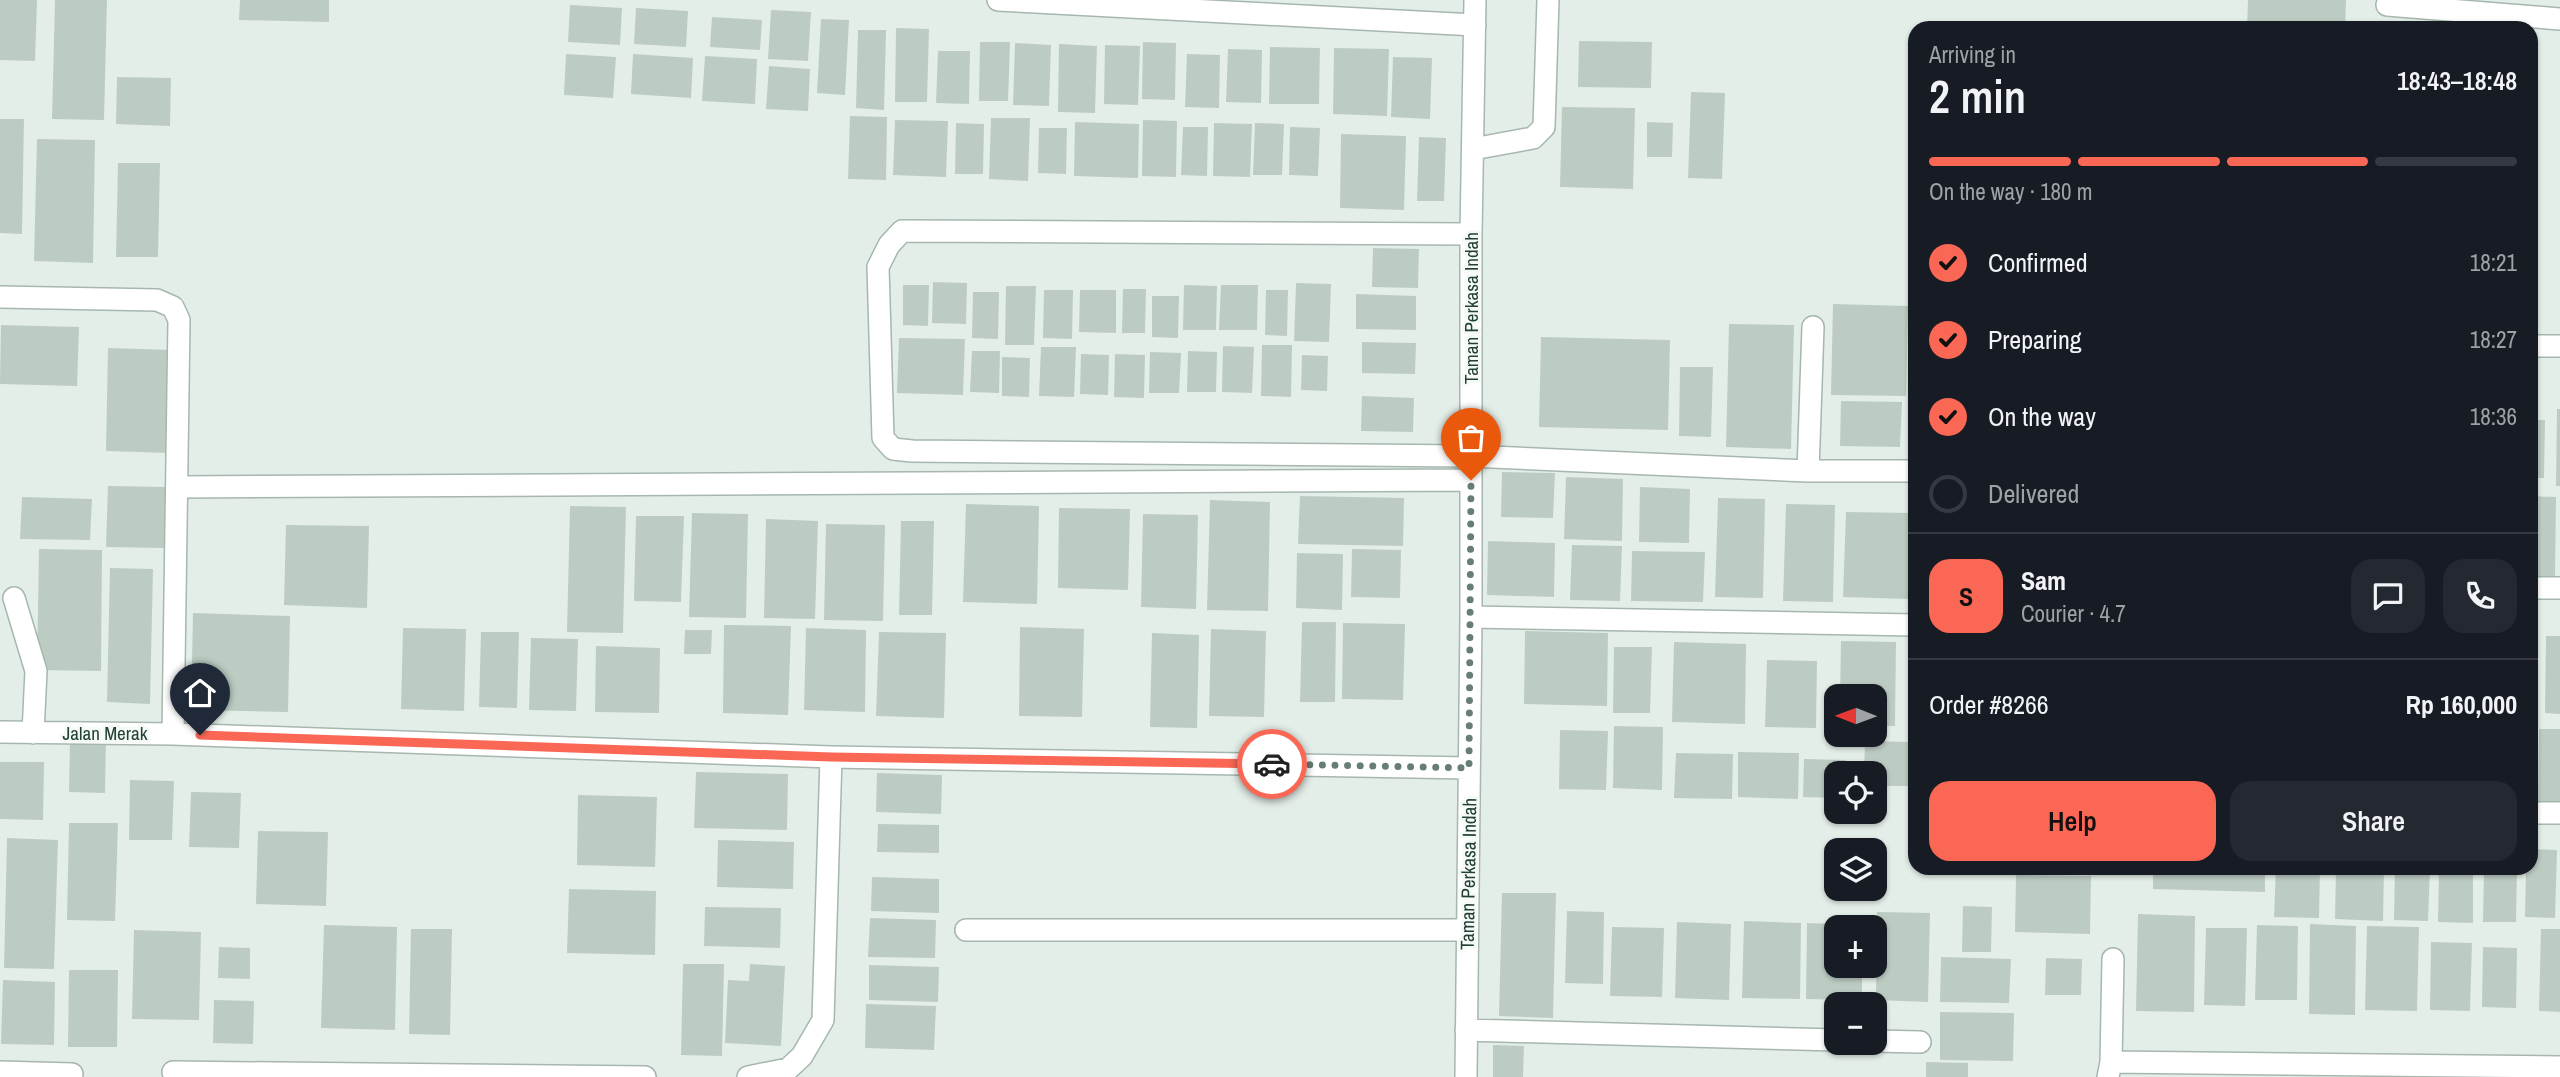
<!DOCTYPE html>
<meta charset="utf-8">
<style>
:root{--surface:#171b24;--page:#242831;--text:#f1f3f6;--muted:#9ea1a6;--line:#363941;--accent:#fb6755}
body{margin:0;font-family:"Archivo Narrow",sans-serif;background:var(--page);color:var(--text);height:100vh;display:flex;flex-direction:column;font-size:26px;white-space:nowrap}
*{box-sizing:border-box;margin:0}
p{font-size:23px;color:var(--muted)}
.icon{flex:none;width:38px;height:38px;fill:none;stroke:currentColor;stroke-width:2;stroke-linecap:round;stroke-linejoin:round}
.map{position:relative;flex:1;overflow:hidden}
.drawer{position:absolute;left:1908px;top:21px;width:630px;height:854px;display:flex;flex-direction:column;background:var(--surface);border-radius:21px;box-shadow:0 2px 5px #0004}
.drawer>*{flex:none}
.needle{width:46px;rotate:271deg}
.buttons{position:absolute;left:1824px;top:684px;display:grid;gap:14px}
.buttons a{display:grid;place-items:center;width:63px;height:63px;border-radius:14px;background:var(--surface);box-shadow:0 2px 5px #0004;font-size:35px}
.pin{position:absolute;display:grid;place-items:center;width:60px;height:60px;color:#fff;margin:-72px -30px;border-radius:50% 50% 50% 0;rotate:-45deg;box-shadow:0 0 7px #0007}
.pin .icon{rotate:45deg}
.courier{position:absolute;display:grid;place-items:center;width:70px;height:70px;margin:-35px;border:5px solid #fb6755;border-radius:50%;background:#fff;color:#222;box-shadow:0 2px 9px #0007}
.overview em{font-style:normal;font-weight:600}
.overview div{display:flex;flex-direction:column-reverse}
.overview{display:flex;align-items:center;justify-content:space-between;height:119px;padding:0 21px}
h1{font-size:46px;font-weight:600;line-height:52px}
.bar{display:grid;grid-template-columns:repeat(4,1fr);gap:10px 7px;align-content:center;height:84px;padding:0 21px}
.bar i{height:9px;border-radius:5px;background:var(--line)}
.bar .active{background:var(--accent)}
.bar p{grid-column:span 4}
.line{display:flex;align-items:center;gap:18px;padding:0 21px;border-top:2px solid var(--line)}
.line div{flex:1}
.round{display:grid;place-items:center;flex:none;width:74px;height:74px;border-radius:21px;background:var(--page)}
ol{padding:0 21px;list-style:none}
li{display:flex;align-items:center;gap:21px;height:77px}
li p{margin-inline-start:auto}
li .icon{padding:7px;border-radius:50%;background:var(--accent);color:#111;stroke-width:4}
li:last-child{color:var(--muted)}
li i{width:38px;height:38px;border:4px solid var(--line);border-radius:50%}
.primary-button{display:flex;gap:14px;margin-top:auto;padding:14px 21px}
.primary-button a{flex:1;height:80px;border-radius:21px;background:var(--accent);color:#111;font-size:28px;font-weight:600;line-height:80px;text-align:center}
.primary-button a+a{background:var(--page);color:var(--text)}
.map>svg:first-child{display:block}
.building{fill:#bcccc3}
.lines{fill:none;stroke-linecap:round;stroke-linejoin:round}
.minor-casing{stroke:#a6b7ae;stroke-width:24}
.minor{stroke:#fff;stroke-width:21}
.done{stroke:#667e73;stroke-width:7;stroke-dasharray:0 12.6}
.route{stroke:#fb6755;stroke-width:9}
.labels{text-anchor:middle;stroke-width:6;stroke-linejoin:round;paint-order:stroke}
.street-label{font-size:19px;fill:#224134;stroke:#f5faf7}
</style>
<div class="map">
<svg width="2560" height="1077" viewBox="0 0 2560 1077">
<rect width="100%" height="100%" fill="#e4eee8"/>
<path class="building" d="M0,0h37l-2,61 -35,-1z
M55,0h52l-3,120 -52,-1z
M240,0h89v22l-90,-2z
M2248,0h98l-1,28h-98z
M570,5l52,3 -2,37 -52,-3z
M636,8l52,3 -2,36 -52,-3z
M771,10l40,2 -3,49 -40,-2z
M712,17l50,3 -2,30 -50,-3z
M821,19l28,1 -4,75 -28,-2z
M896,28l33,1 -2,73h-32z
M858,30h28l-2,80 -28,-2z
M1579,41l73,1 -1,46 -73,-1z
M980,42h30l-2,59h-29z
M1143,42l33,1 -1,57 -33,-1z
M1015,43l36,2 -2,61 -36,-1z
M1059,44l38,2 -2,67 -37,-1z
M1105,45l35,1 -2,59 -34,-1z
M1270,47l50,1 -1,56h-50z
M1334,48l55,1 -2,67 -54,-2z
M1228,49l34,1 -1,53 -35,-1z
M938,51h32l-1,53 -33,-1z
M566,54l50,3 -3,41 -49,-3z
M633,54l60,4 -2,40 -60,-4z
M1187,54l33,1 -1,53 -34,-1z
M705,56l52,3 -2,45 -53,-3z
M1393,57l39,1 -2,61 -39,-2z
M769,66l41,3 -2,42 -42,-2z
M117,77l54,1 -1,48 -54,-2z
M1691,92l34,1 -3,86 -34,-1z
M1562,107l73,1 -2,81 -73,-2z
M850,116l37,1 -1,63 -38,-1z
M991,118h39l-2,63 -39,-2z
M0,119h24l-2,115 -22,-1z
M895,120l53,1 -2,56 -53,-2z
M1143,120l34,1 -1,56 -34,-1z
M1075,122l64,2 -1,54 -64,-2z
M1647,122l26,1 -1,34h-25z
M956,123l28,1 -1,50h-28z
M1214,123l38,1 -2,53 -37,-1z
M1255,123l29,1 -2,51h-29z
M1183,127h25l-1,49 -26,-1z
M1290,127l30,1 -2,48 -29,-1z
M1039,128h28l-1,46 -28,-1z
M1341,134l65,2 -2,74 -64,-2z
M1419,137l27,1 -2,63h-27z
M37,139l58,1 -2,123 -59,-2z
M118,163h42l-2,94h-42z
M1373,248l46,1 -1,39 -46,-1z
M933,282l34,1 -1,41 -34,-1z
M1296,283l35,1 -2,58 -35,-1z
M903,285h26l-1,41 -25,-1z
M1184,285l33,1 -1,44h-33z
M1221,285h37l-1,45h-38z
M1006,286h30l-2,59h-29z
M1123,289h23l-1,44h-23z
M1044,290h29l-1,49 -29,-1z
M1080,290h36v43l-37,-1z
M1266,290h22l-1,46 -22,-1z
M973,292h26l-1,47 -26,-1z
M1356,294l60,2v34l-60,-1z
M1152,296h27l-1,42 -26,-1z
M1833,304l75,2 -2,90 -75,-1z
M1729,324l65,1 -3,124 -65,-2z
M1,325l78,2 -2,59 -77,-2z
M1541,337l129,3 -2,90 -129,-3z
M899,338l66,1 -2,56 -66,-2z
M1362,342l54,1 -1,31 -53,-1z
M1262,345h30l-1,52 -30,-1z
M1223,346l31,1 -2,46 -30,-1z
M1041,347h35l-2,50 -35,-1z
M108,348l65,2 -3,103 -64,-2z
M972,351h28l-1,42 -29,-1z
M1188,351l29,1 -1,40h-29z
M1150,352l31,1 -2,40h-30z
M1081,354l28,1 -1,40 -28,-1z
M1115,354l30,1 -1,43 -30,-1z
M1302,355l26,1 -1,35 -26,-1z
M1002,357l28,1 -1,39 -27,-1z
M1680,367h33l-2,70 -32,-1z
M1362,396l52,2 -1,34 -52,-1z
M1841,401l61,1 -2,45 -60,-1z
M2557,409h3v77h-4z
M2530,420h15l-1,58h-14z
M1502,472l53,1 -2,45 -52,-1z
M1566,477l57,2 -1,62 -58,-2z
M108,486l58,1 -2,61 -58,-1z
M1640,487l50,2 -1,54 -50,-1z
M1300,496l104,2 -1,48 -105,-2z
M2530,496l26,1 -1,80 -25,-1z
M22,497l70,2 -2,41 -70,-1z
M1718,498l47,1 -2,99 -48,-1z
M1210,500l60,2 -2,109 -61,-1z
M966,504l73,2 -2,98 -74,-2z
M1786,504l49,1 -2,97 -50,-1z
M570,506l56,1 -3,126 -56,-1z
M1059,508l71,1 -2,81 -70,-2z
M1846,512l64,1 -2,86 -65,-2z
M692,513l56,1 -2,104 -57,-1z
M1143,514l55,1 -2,94 -55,-2z
M636,516h48l-3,86 -47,-1z
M766,519l52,2 -3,98 -51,-1z
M901,521h33l-2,94h-33z
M826,524l59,1 -2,96 -59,-1z
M286,525l83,1 -2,82 -83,-3z
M1488,541l67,2 -1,54 -67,-2z
M1572,545l50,1 -2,55 -50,-1z
M39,549l63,1 -1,121 -64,-1z
M1352,549l49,1 -1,48 -49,-1z
M1632,551l73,1 -2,50 -72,-1z
M1297,553l46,1 -1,56 -46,-2z
M110,568l43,1 -3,135 -43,-2z
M193,613l97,3 -2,96 -97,-2z
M1302,622h34l-1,80h-35z
M1343,623l62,1 -2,76 -61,-1z
M724,625l67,1 -3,89 -65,-2z
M1020,627l64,2 -2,88 -63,-1z
M403,628l63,1 -2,82 -63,-2z
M806,628l60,2 -1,82 -61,-2z
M1211,629l55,2 -2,86 -55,-1z
M685,630h27l-1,24h-27z
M1525,631l83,2 -1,73 -83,-2z
M481,632h38l-2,76 -38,-1z
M879,632l67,1 -2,85 -68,-2z
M1152,633l47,2 -2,93 -47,-1z
M2546,636h14v78l-15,-1z
M531,638l47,1 -2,72 -47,-1z
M1841,641l55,1 -1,84h-21v-30h-34z
M1674,642l72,2 -1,80 -73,-2z
M596,646l64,2 -1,65 -64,-1z
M1614,647h38l-2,66h-37z
M1767,660l50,1 -1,67 -51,-1z
M1614,726l49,1 -1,63 -49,-2z
M2539,729h21v77l-22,-1z
M1560,730l48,1 -2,59 -47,-1z
M70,739l36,1 -1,53 -36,-1z
M1865,741l45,1v44h-36v-12h-10z
M1738,752l61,1 -1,46 -60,-2z
M1676,753l57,1 -1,45 -58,-1z
M1804,759l42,1v14h-10v24l-33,-1z
M0,762h44l-1,58 -43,-1z
M696,772l92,2 -1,56 -93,-2z
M877,773l65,2 -1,39 -65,-2z
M130,780l44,1 -2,59h-43z
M191,792l50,1 -2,55 -50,-1z
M578,795l79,2 -2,70 -78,-2z
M69,823h49l-3,98 -48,-1z
M878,824l61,1v28l-62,-1z
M258,831l70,1 -2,74 -70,-2z
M7,838l51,2 -4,129 -50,-1z
M718,840l76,2 -1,47 -76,-2z
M2530,849l27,1 -2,68 -30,-1 1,-49h4z
M2153,868h112v24l-112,-3z
M2276,868h44l-1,50 -45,-1z
M2336,868h48l-1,53 -48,-2z
M2395,868h35l-2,53 -34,-1z
M2439,868h34v55l-35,-1z
M2484,868h33l-1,54h-33z
M2016,875l75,1 -1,58 -75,-2z
M872,877l67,2v34l-68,-2z
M569,889l87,2 -1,64 -88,-2z
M1502,893h54l-3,125 -54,-2z
M1963,906l29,1 -1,45h-29z
M705,907l76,1 -1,40 -76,-2z
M1567,911l37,1 -1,72 -38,-1z
M1877,912l53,1 -2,89 -52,-2z
M2138,914l57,2 -1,96 -58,-1z
M870,918l66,2 -1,38 -67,-1z
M1744,921l57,2 -1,76 -58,-1z
M1677,922l54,2 -2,76 -54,-2z
M1807,923l56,2v3h-27v38h26v34l-56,-1z
M2310,924l46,2 -1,89 -46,-1z
M324,925l73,2 -2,103 -74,-2z
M2257,925l41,1 -1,74h-42z
M2367,926l52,1 -2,84 -52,-1z
M1612,927l52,1 -2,69 -52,-1z
M2206,928h41l-2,78 -41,-1z
M411,929h41l-2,106 -41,-1z
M2541,929h19v83l-21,-1z
M134,930l67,2 -2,88 -67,-1z
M2431,942l41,1 -2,68 -40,-1z
M219,947l31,1v31l-32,-1z
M2483,947l34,1 -1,60 -34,-1z
M1941,957l70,2 -2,44 -69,-1z
M2046,958l36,1 -1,36h-36z
M683,964h41l-2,92 -41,-1z
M750,964l35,2 -4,80 -56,-3 3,-63 21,1z
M869,965l70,2 -1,35 -69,-2z
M69,970h49l-1,77h-49z
M3,980l52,2 -1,63 -53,-1z
M214,1000l40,1 -1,43 -40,-1z
M866,1004l70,2 -2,44 -69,-2z
M1940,1012l74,1 -1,48 -73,-1z
M1493,1045l31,1 -1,31h-30z
M1926,1062l42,1v14h-42z"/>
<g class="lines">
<g class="minor-casing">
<path id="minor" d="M998,0l477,25
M2387,5l173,14
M1473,149l60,-11 11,-11 4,-127
M1471,234l-569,-3 -13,14 -11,22 5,171 10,11 19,2 558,5 338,15h106
M0,297l157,3 16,7 6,13 -6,414
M2530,346h30
M1808,471l5,-144
M177,487l1294,-7
M2530,588h30
M14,598l22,73 -3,62
M1471,617l443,8
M0,732l173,2 658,23 638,11
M2530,813h30
M966,930h501
M1466,1030l370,10
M1874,1041l46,1
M2111,1062l2,-103
M0,1072l72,2
M173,1072l472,5
M748,1077l40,-8 14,-13 21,-36 8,-263
M1466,1077l5,-460v-383l4,-234
M2108,1077l3,-15 449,5"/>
</g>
<use href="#minor" class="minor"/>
</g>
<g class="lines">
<path class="done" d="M1272,764l197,4 2,-288"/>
<path class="route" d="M200,735l631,22 441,7"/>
</g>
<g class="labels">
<g class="street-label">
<text transform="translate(1471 308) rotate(-90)" y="7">Taman Perkasa Indah</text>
<text x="105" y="740">Jalan Merak</text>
<text transform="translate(1468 874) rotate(-89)" y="7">Taman Perkasa Indah</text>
</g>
</g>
</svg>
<div class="buttons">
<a><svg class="needle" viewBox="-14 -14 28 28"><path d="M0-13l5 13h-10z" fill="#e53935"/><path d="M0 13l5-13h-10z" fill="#9ea1a6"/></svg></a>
<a><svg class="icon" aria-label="locate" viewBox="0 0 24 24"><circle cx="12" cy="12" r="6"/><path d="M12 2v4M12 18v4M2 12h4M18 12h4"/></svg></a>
<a><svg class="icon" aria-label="layers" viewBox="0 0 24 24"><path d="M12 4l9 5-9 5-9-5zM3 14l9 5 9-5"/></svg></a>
<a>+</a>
<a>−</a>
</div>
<div class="pin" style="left:1471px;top:480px;background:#ea580c"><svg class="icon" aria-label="bag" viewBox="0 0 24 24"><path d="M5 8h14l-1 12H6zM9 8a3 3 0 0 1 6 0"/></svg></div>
<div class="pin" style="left:200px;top:735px;background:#1f2937"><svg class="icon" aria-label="home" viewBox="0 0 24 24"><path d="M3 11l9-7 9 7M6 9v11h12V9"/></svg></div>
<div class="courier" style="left:1272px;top:764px"><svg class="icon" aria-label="car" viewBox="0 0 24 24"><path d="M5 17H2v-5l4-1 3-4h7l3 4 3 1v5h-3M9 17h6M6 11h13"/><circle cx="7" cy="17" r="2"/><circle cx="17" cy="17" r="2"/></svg></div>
<section class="drawer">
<div class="overview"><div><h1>2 min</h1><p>Arriving in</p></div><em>18:43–18:48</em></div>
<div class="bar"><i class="active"></i><i class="active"></i><i class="active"></i><i></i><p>On the way · 180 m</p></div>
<ol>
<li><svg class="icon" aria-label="check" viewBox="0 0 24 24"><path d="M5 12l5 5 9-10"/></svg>Confirmed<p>18:21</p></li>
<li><svg class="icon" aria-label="check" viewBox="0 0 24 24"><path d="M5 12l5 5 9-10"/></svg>Preparing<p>18:27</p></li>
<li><svg class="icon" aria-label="check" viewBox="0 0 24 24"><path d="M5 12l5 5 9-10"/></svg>On the way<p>18:36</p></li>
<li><i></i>Delivered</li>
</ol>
<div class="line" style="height:126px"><b class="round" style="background:var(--accent);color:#111">S</b><div><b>Sam</b><p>Courier · 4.7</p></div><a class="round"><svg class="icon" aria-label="chat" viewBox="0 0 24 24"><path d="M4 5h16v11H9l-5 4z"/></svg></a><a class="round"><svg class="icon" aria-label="phone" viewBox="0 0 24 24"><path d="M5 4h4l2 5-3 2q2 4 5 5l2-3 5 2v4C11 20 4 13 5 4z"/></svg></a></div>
<div class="line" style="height:91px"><div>Order #8266</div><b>Rp 160,000</b></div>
<div class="primary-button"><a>Help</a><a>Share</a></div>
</section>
</div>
